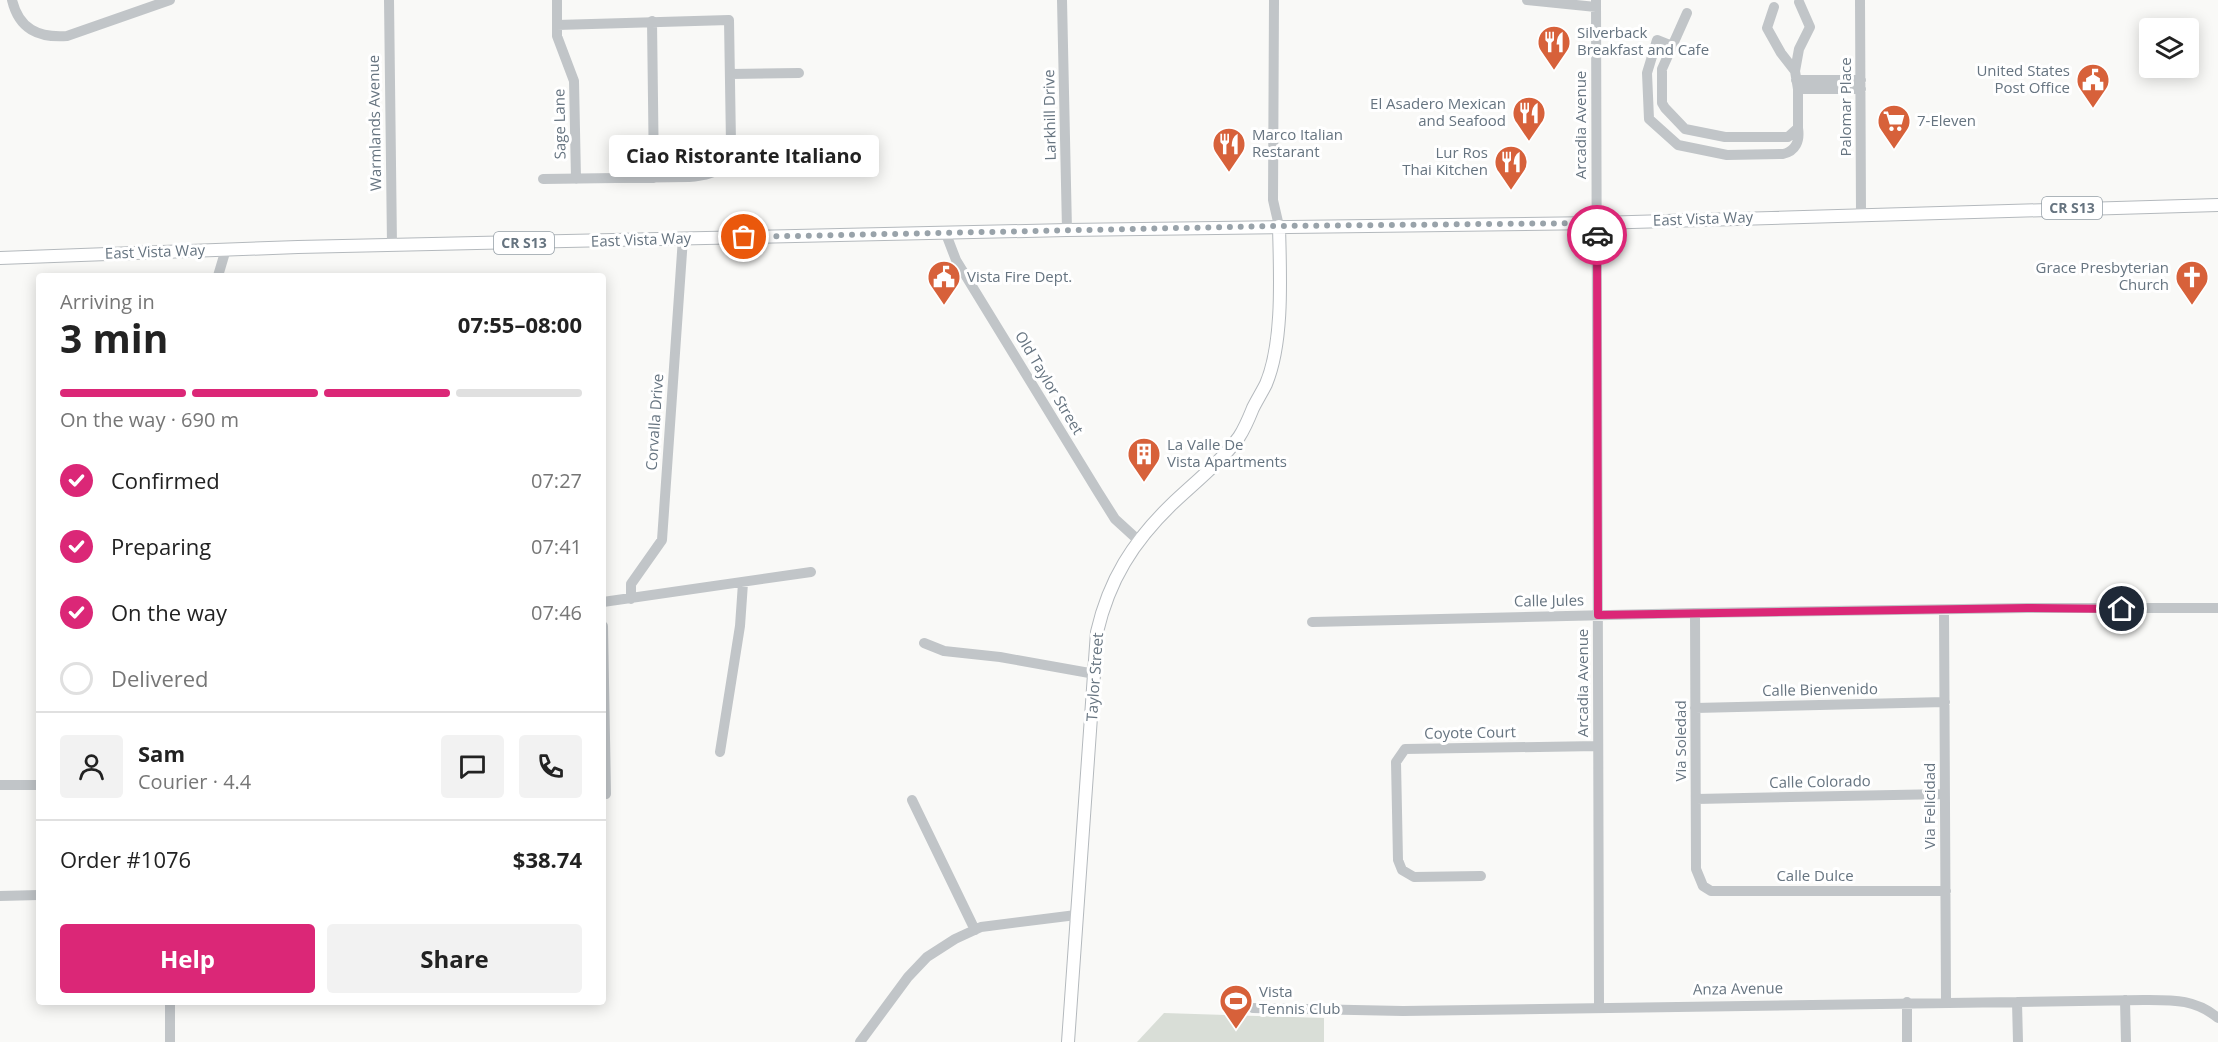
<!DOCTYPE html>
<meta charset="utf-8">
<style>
:root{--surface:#fff;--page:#f2f2f2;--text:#222;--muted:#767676;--line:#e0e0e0;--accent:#db2777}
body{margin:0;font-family:"Open Sans",sans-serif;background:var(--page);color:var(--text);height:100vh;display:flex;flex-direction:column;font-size:22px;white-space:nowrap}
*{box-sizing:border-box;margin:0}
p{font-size:20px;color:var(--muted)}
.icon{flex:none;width:33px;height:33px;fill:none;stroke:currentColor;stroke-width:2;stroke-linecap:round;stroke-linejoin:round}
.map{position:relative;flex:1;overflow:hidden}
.sheet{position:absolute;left:36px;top:273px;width:570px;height:732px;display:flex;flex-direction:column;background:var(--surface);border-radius:6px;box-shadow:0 3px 15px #0003}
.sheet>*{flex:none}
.buttons{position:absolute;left:2139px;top:18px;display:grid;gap:12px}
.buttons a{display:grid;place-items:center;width:60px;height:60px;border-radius:6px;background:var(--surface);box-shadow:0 3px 15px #0003;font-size:30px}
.pin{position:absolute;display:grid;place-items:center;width:51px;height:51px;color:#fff;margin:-26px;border:3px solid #fff;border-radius:50%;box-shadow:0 2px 6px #0007}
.courier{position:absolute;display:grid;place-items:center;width:60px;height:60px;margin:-30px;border:4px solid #db2777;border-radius:50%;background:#fff;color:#222;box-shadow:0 2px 8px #0007}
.bubble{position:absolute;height:42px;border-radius:6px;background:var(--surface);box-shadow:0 3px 15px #0003;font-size:20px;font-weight:700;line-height:42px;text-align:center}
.headline em{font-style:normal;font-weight:700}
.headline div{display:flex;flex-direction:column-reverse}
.headline{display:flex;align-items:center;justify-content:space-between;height:102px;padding:0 24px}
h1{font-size:39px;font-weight:700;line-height:45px}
.bar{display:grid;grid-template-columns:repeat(4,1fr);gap:9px 6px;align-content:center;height:72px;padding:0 24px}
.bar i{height:8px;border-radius:4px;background:var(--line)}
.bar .active{background:var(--accent)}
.bar p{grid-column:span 4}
.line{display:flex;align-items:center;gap:15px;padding:0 24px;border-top:2px solid var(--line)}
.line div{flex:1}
.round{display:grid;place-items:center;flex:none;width:63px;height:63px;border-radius:6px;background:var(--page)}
ol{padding:0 24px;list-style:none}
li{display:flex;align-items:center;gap:18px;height:66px}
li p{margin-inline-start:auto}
li .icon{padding:6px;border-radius:50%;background:var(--accent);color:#fff;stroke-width:4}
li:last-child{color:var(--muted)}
li i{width:33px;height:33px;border:3px solid var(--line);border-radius:50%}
.button{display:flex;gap:12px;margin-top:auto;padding:12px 24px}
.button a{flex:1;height:69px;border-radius:6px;background:var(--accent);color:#fff;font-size:24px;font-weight:700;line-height:69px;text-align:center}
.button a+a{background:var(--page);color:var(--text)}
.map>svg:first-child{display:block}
.garden{fill:#d9ded7}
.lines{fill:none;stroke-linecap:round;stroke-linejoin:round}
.major-casing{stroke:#b4b9bd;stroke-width:14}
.minor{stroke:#c1c5c8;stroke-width:10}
.major{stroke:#fff;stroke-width:12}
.done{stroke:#99a3aa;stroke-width:6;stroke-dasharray:0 10.8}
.route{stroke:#db2777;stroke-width:8}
.labels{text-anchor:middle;stroke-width:6;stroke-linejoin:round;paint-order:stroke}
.shield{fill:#fff;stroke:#949ea6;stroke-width:1.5}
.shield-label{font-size:14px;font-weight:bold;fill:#667480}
.poi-label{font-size:15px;fill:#667480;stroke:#fff;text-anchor:start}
.street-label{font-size:15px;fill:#667480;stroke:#fff}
</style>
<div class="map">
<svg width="2218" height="1042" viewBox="0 0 2218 1042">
<rect width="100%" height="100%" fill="#f9f9f7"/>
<path class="garden" d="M1164,1013l160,5v24h-187z"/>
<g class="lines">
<g class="major-casing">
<path id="major" d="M0,258l298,-11 769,-17 530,-7 621,-18
M1068,1042l29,-410c12,-52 36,-90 74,-127 23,-22 49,-42 68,-68 6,-9 10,-19 14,-29 4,-8 9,-16 13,-24 18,-43 14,-111 13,-158"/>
</g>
<path class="minor" d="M12,0c7,29 26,38 55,36l103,-36
M389,0l3,245
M557,0v36l17,45 2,98
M1062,0l5,230
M1274,0l-1,200 6,26
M1527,0l69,7
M1596,0l3,1006
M1860,0l1,214
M1774,7l-7,21 14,25 14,18 3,18v39
M652,21l2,157
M1672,46l-15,-6 -10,33 2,46 29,26 49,10 56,-1c13,-3 17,-13 15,-26l-10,9h-63l-40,-8 -20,-21 -3,-5v-34l25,-56
M1795,71l4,-22 11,-22 -11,-25
M730,74l69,-1
M1796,80h65
M1798,89h63
M728,159l73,-2
M543,179l146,-2c26,-3 37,-5 42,-33l-2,-124 -172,5
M946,234l10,26 142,232 17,27 23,21
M218,276l8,-27
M631,599v-15l31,-44 21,-302
M603,602l208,-30
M1944,610l2,393
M1695,613l1,256 7,17 8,5h235
M1312,622l383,-9 332,-5h191
M603,626l3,168
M924,643l20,8 56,6 95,17
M1695,708l250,-6
M720,752l20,-126 3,-43
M0,785h39
M1696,799l249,-5
M912,800l63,130
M1481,876l-67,1 -12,-7 -4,-10 -2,-98 9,-13 193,-3
M0,896l39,-1
M2125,1000l1,42
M170,1002v40
M1907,1002v40
M2017,1002l1,40
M1253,1008l150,3 741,-11c29,0 51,-1 74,18
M860,1042l48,-65 19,-20 28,-18 26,-12 95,-12"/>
<use href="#major" class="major"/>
</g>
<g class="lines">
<path class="done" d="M744,237l535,-11 318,-3v12"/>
<path class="route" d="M1597,235l1,380 429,-7 95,1"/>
</g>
<defs>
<g id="restaurant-pin" transform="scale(1.725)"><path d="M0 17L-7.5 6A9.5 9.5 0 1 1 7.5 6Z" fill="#d7613a" stroke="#fff"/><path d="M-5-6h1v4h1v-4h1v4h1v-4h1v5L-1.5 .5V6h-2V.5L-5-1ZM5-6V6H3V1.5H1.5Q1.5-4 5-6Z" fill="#fff"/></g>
<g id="civic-pin" transform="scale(1.725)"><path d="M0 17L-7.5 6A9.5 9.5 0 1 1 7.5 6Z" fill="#d7613a" stroke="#fff"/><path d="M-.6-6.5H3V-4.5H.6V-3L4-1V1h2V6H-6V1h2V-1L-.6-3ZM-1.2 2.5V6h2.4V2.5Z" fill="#fff"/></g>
<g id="supermarket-pin" transform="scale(1.725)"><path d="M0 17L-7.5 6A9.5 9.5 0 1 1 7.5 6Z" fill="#d7613a" stroke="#fff"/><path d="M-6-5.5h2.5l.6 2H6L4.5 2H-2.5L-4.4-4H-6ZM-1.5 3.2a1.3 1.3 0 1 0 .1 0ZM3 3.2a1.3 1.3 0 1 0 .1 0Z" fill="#fff"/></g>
<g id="church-pin" transform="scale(1.725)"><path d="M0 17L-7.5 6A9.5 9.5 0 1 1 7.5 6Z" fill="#d7613a" stroke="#fff"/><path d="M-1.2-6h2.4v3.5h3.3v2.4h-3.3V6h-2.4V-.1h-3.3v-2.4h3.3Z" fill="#fff"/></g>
<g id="building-pin" transform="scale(1.725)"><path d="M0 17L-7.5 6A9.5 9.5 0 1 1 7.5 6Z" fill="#d7613a" stroke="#fff"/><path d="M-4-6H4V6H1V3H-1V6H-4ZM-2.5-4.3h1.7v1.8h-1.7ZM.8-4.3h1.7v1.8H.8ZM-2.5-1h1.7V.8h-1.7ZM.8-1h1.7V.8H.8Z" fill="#fff"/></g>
<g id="stadium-pin" transform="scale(1.725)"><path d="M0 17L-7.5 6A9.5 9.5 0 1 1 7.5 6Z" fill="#d7613a" stroke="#fff"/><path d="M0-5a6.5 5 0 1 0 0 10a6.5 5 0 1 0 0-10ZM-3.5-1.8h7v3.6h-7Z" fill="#fff"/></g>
</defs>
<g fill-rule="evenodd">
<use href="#restaurant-pin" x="1554" y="42"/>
<use href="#civic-pin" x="2093" y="80"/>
<use href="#restaurant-pin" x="1529" y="113"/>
<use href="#supermarket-pin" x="1894" y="121"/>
<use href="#restaurant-pin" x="1229" y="144"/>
<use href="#restaurant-pin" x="1511" y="162"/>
<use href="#civic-pin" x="944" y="277"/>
<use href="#church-pin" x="2192" y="277"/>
<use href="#building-pin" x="1144" y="454"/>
<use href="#stadium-pin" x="1236" y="1001"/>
</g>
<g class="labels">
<g class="shield">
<rect x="2042" y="197" width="60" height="22" rx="4.5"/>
<rect x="494" y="232" width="60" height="22" rx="4.5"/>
</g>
<g class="shield-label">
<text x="2072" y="213">CR S13</text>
<text x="524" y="248">CR S13</text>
</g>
<g class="poi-label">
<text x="1577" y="38">Silverback<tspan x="1577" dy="17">Breakfast and Cafe</tspan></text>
<text x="2070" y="76" text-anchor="end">United States<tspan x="2070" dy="17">Post Office</tspan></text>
<text x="1506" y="109" text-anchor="end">El Asadero Mexican<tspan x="1506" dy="17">and Seafood</tspan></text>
<text x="1917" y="126">7-Eleven</text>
<text x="1252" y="140">Marco Italian<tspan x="1252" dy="17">Restarant</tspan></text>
<text x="1488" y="158" text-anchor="end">Lur Ros<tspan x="1488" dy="17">Thai Kitchen</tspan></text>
<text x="2169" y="273" text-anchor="end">Grace Presbyterian<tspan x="2169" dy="17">Church</tspan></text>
<text x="967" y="282">Vista Fire Dept.</text>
<text x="1167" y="450">La Valle De<tspan x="1167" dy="17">Vista Apartments</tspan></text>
<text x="1259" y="997">Vista<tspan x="1259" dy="17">Tennis Club</tspan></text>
</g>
<g class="street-label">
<text transform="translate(1846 107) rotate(-90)" y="5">Palomar Place</text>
<text transform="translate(1050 115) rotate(-91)" y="5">Larkhill Drive</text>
<text transform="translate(375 123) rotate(-91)" y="5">Warmlands Avenue</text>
<text transform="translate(560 124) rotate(-91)" y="5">Sage Lane</text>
<text transform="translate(1581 125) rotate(-90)" y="5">Arcadia Avenue</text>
<text transform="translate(1703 219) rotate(-2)" y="5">East Vista Way</text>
<text transform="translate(641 240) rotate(-2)" y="5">East Vista Way</text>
<text transform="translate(155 252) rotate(-2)" y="5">East Vista Way</text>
<text transform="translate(1049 383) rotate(59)" y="5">Old Taylor Street</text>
<text transform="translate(655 422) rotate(-86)" y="5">Corvalla Drive</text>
<text transform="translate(1549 601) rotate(-1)" y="5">Calle Jules</text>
<text transform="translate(1095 677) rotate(-86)" y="5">Taylor Street</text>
<text transform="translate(1583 683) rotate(-90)" y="5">Arcadia Avenue</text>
<text transform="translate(1820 690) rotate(-1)" y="5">Calle Bienvenido</text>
<text transform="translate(1470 733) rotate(-1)" y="5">Coyote Court</text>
<text transform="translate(1681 741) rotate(-90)" y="5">Via Soledad</text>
<text transform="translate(1820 782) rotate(-1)" y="5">Calle Colorado</text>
<text transform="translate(1930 806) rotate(-90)" y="5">Via Felicidad</text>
<text x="1815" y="881">Calle Dulce</text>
<text transform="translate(1738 989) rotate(-1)" y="5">Anza Avenue</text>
</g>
</g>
</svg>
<div class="buttons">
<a><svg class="icon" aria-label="layers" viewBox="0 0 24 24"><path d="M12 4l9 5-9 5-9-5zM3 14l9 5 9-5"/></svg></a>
</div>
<div class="pin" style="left:744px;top:237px;background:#ea580c"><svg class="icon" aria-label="bag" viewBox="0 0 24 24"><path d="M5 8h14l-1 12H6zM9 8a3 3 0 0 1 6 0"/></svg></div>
<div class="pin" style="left:2122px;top:609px;background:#1f2937"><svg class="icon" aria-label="home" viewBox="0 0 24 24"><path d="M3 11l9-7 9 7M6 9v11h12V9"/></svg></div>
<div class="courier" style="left:1597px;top:235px"><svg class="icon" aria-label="car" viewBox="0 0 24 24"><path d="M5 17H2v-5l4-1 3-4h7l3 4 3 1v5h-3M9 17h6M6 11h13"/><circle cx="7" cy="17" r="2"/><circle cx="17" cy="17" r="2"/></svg></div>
<div class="bubble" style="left:609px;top:135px;width:270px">Ciao Ristorante Italiano</div>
<section class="sheet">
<div class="headline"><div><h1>3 min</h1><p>Arriving in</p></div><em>07:55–08:00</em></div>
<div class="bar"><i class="active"></i><i class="active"></i><i class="active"></i><i></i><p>On the way · 690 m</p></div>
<ol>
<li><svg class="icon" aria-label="check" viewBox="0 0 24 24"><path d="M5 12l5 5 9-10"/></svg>Confirmed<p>07:27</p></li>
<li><svg class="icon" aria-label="check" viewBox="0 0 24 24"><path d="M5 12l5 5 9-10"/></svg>Preparing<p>07:41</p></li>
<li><svg class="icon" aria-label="check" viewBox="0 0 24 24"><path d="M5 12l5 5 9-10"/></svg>On the way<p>07:46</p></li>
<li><i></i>Delivered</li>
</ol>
<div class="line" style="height:108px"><a class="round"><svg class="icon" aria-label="person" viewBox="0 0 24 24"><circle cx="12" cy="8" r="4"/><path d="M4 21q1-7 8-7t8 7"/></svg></a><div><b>Sam</b><p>Courier · 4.4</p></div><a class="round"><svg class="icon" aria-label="chat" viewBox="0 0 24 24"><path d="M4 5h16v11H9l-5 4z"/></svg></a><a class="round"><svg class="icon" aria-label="phone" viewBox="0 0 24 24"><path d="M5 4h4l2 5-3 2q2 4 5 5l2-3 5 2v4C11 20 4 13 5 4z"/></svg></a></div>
<div class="line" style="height:78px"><div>Order #1076</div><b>$38.74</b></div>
<div class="button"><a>Help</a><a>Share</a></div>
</section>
</div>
